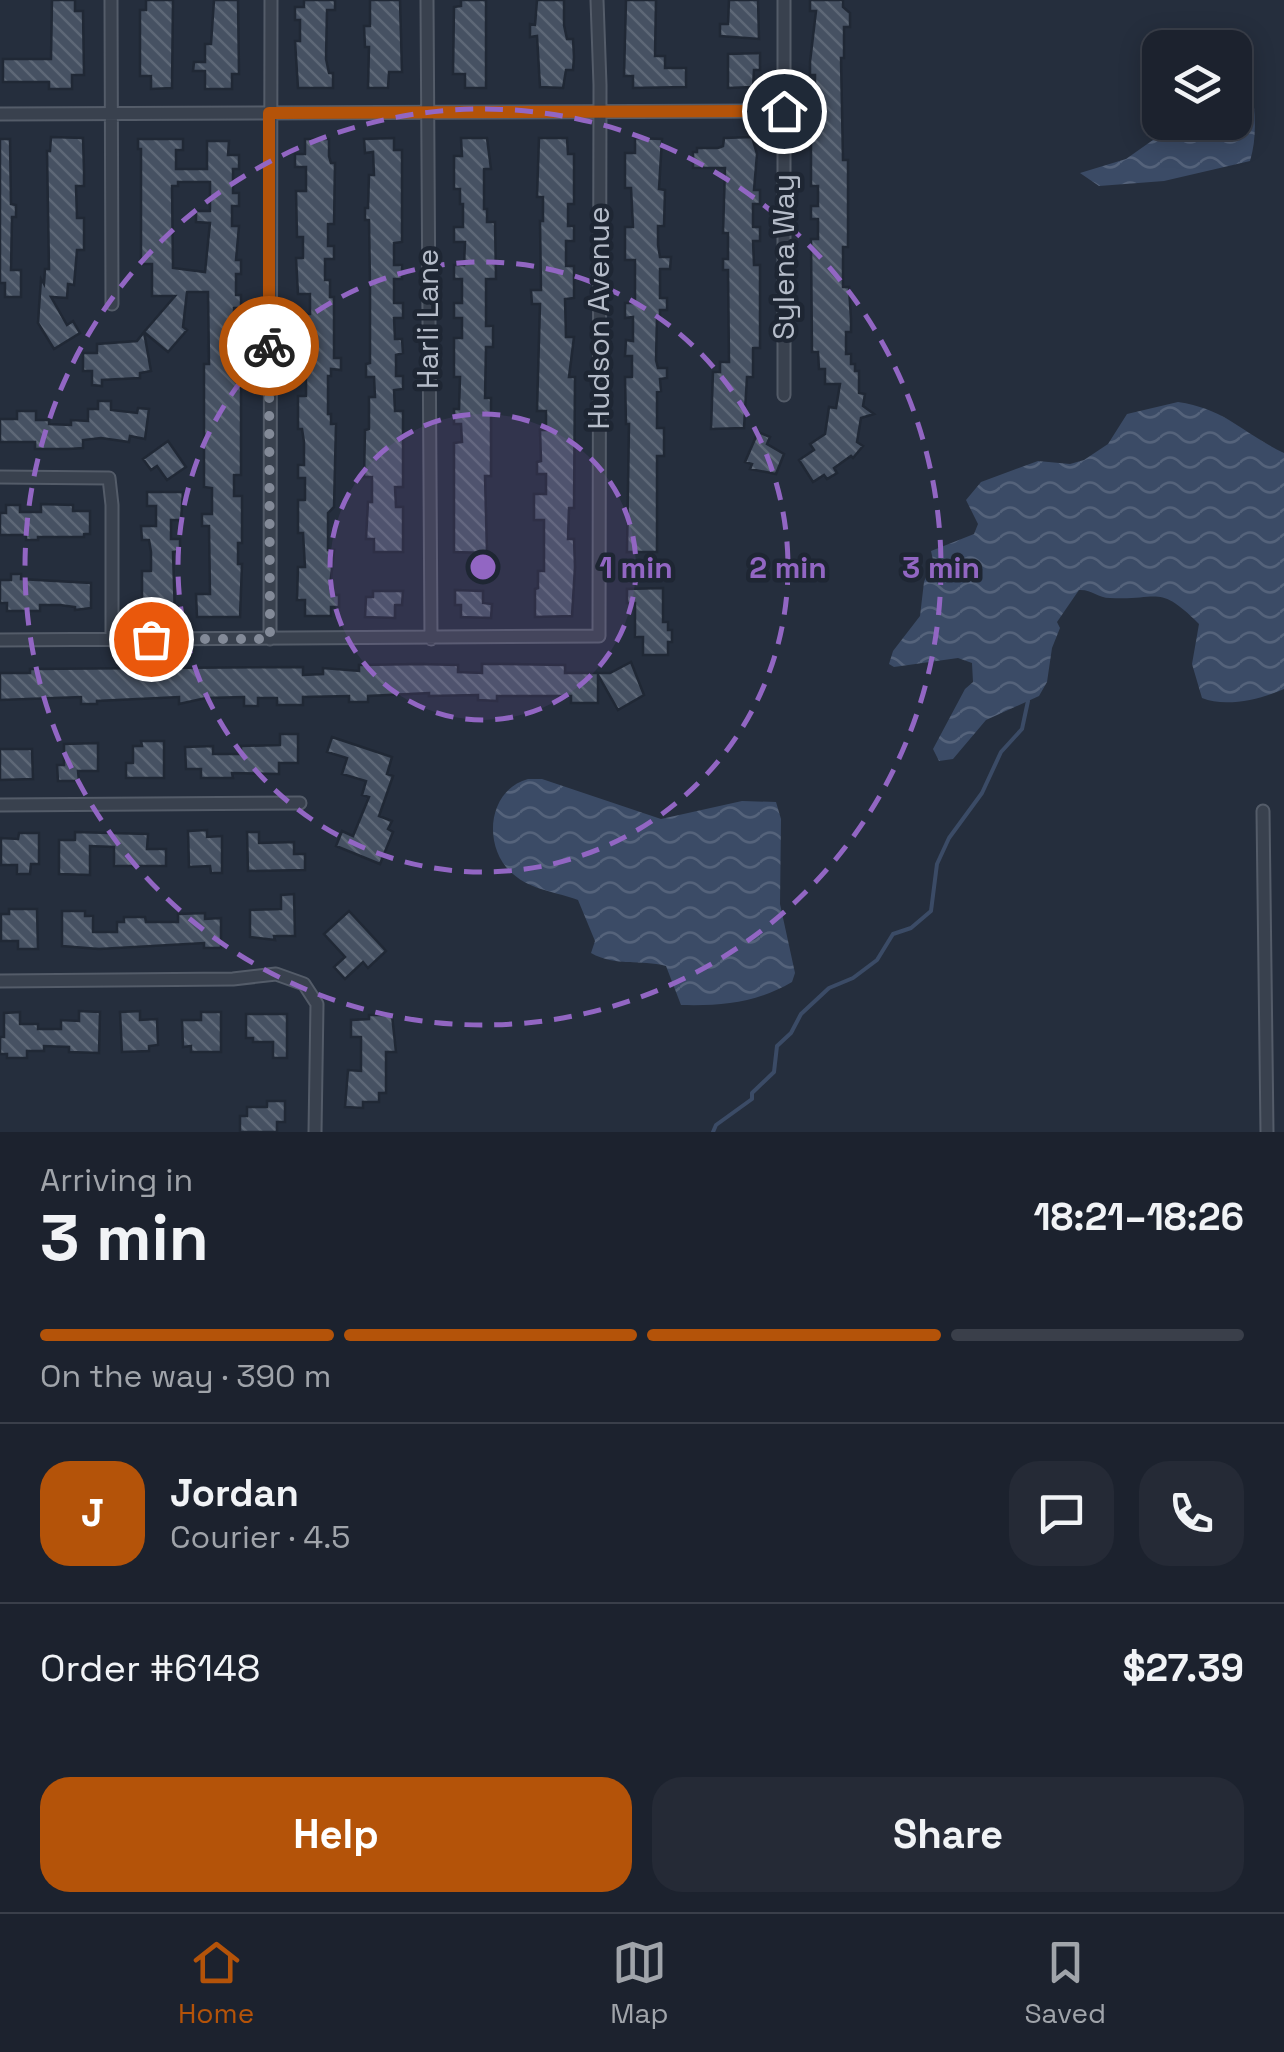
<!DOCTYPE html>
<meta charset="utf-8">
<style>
:root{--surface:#1c222e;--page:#252a36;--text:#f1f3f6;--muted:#a0a4aa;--line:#3a3f4a;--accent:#b45309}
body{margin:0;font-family:"Space Grotesk",sans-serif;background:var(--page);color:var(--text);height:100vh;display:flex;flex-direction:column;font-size:38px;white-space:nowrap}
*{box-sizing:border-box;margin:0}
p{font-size:32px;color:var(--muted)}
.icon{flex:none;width:55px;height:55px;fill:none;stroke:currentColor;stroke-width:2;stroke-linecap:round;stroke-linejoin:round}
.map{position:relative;height:1132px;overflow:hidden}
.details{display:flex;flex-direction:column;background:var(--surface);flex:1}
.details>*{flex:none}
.controls{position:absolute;left:1142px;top:30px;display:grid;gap:20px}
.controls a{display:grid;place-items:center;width:110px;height:110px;border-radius:20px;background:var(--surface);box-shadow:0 5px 25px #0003,0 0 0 2px var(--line);font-size:50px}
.pin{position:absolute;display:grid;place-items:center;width:85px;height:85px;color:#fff;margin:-42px;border:5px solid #fff;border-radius:50%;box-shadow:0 2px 10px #0007}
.courier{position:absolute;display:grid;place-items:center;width:100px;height:100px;margin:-50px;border:8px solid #b45309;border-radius:50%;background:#fff;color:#222;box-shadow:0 2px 12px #0007}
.head em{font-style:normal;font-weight:600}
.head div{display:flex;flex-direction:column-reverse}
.head{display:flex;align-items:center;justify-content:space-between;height:170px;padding:0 40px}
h1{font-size:65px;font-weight:600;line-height:75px}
.bar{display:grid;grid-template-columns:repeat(4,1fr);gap:15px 10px;align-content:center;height:120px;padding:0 40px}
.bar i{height:12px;border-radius:8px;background:var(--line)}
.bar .current{background:var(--accent)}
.bar p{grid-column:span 4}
.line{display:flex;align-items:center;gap:25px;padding:0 40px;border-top:2px solid var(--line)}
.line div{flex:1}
.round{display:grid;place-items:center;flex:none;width:105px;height:105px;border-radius:30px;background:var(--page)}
.action{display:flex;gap:20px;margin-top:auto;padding:20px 40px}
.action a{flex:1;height:115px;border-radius:30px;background:var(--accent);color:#fff;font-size:40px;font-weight:600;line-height:115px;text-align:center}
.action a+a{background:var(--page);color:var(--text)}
.tabs{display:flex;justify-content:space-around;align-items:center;height:140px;border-top:2px solid var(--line);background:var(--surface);font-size:28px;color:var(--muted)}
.tabs a{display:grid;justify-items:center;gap:5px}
.tabs .current{color:var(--accent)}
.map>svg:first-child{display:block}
.water{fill:url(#water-waves)}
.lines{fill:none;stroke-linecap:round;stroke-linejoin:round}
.stream{stroke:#3b4b66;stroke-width:4}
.building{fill:url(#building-back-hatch);stroke:#202835;stroke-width:2.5;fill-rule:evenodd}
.minor-casing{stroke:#545c69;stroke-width:15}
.minor{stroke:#39414e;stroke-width:11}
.done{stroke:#838a98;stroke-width:10;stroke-dasharray:0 18}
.route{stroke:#b45309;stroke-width:12}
.ring{fill:none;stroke:#9266c3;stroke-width:5;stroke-dasharray:18 12}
.labels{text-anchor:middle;stroke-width:9;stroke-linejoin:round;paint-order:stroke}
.street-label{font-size:30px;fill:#b5bcc9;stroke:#1e2633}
.centre{fill:#9266c3;stroke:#1e2633;stroke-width:5}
.ring-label{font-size:30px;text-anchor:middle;font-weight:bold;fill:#9266c3;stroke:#1e2633;stroke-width:9;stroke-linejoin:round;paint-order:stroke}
</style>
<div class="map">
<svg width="1284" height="1132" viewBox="0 0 1284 1132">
<defs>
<pattern id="water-waves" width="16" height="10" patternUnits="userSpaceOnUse" patternTransform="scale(2.5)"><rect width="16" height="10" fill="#3b4b66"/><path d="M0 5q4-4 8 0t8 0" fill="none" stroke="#55637b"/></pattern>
<pattern id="building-back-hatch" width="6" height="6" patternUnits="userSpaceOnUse" patternTransform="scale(2.5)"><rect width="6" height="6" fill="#465162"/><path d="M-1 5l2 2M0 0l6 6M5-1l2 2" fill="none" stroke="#5e6877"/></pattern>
</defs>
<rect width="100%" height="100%" fill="#252e3d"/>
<path class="water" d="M1228,45l16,1c7,36 17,80 6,115l-86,20 -65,5 -19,-13 46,-14 51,-36 58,-1v-74l-11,-1z
M1178,402c48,7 64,31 106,51v236c-23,10 -58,19 -82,9l-10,-34 7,-40c-41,-41 -40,-23 -89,-26 -12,0 -19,-9 -31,-8l-22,32 3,6 -8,20 -5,34 -8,14 -53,24 -33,39 -14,2 -6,-12 32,-60 8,-7 -1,-19 -14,-5 -64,9 -5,-3 4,-13 27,-35 4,-34 9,-22 -2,-9 43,-17 4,-10 -12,-24 15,-18 57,-21 32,3 14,-4 24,-16 19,-30z
M528,779h14l119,40 81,-18 34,1 5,17 -1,85 15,69 -3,9c-36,21 -70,24 -111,23l-15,-39c-26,-7 -50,1 -75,-13l4,-12 -17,-41c-21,-8 -47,-10 -65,-26 -31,-26 -26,-84 15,-95z"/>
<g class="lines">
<path class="stream" d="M713,1132l3,-7 36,-26v-6l22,-21 3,-26 14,-13 10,-19 28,-26 24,-10 24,-18 16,-26 18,-6 20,-17 6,-47 12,-26 33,-45 19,-41 21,-23 6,-28"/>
</g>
<path class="building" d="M52,0h23v11h8l1,64h-12v14h-23v-7h-46v-23h48z
M146,0h27l-1,88 -21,1v-13h-11v-66h6z
M214,0h24l1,74h-7v15h-27v-18h-12l1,-9h11v-18h6z
M304,0h31v10h-8l-1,49 3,14h4v15h-35l-3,-47h5v-21h-5v-13h9z
M370,0h30l2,72h-13l-1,16h-20l1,-41h-4l-1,-21h6z
M461,0h25v88h-21v-14h-12l1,-67 7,-1z
M537,0h27v25l3,14h6l1,18 -1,13h-7l-3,18 -23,-1 -3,-51 -7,1v-13l5,1z
M626,0h30l-1,56h10v12h21v19l-53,1v-12h-9z
M729,0h29l1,39 -39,-3v-12h8z
M810,0h33v7l7,6v14h-6v31h-3l2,102h5v87h-5v40h6l2,32v13h-5v22h5v10h4v7h4v22l6,1 -2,12 11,8 -13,4 -4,24 6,4 -10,12 -2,-2 -17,12 3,5 -10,6 -3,-4 -11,7 -14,-22 15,-10 -4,-6 15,-10 4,-27 7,1 4,-24h-15v-15h-6l-1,-17h-6l-1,-113h7v-20h-7v-13h7v-20h-7v-74l4,-8v-29h-5v-13l6,-51h-6z
M760,53v17h-6l-1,17 -25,1v-34z
M51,137l32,1 1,32v16h-8l1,32h7v32h-7l-3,35 -6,-1 -1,14 -16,-1 16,28 6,-4 7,12 -26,16 -16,-26 3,-44 3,5 1,-15h4l-2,-118h3z
M752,137l5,17 -3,36h6v14h-7v23h7v14h-7l1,24h6v83h-7v29h-6l-3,51 -33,1 2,-57h7v-10h9l-1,-92h-5v-11h5v-26h-5l2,-65h-32v-16h4v-4h21l5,-2 1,-8z
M394,138v12h8v92l-8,1v22h8v14h-8v24h9v15h-9l1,21h7l1,14 -7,2v21h7v13l-9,1 1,21h8v76h-8l1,20h7v45h-29v-13h-8l2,-37h4v-25h-8l1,-47 4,-1v-32h6l-1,-20h-8v-13l4,-1v-78l-1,-65h-4v-12h3l1,-33h5l-1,-23 -8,1 -1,-14z
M461,138h26l4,31h-7v40h3v13h8l1,57h-10v47h7v21h-7l-1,51h6v78h-6l2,77 -33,-1v-109l8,-1 -1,-18h-7v-15h5l1,-32h-6v-39h8v-20h-8v-15h8v-24h-8v-14h10l1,-23h-11v-15h9v-23h-3v-15h-6v-33h8z
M539,138h28l1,16h6v50h-6v22h6v15h-8v25h8v32l-9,1 1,38h8l-5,40h6l-1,131h-5l-1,31h6l1,28 -3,49 -37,1v-28l3,-1v-17h6v-51h-10v-26h12v-20h-9v-12l4,-1 -1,-31h6v-19h-9l3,-107h-8l-1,-14h10l-1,-69h3v-24h-6z
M635,138l27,1 -3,50 6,1 -1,36h-6v19l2,12h11l-1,12h-10v29h7v12h-7v7h-3l-1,43 2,8h9v10l-7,1 1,12 -4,1v36h7v28h-7v96h-30l2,-128h-3l-1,-47h7v-21h-7l1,-16 7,1v-24l-8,1v-15h10v-43h-10v-33h8l-2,-39h-6v-35h10z
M0,139h10l1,65 5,1v12h-4l-1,53h10v27h-16v-14h-5z
M138,139h45v11h-7v19h31v-28h22l-1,14h11v14h-6v24h6v13h-7v20h7l-3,34h5v14h-5v21h5v13h-7v20h7v147h-7v21h8v47h-4v21h4l-2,53h-43l-1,-23h14l-1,-68h-7v-12h10v-26l-8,-1v-123h5l-1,-72h-21l-4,35 4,3 -19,22 -24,-20 31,-36h-23v-32h-11v-115h-3zM178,182h32v29h-14v11l14,1 -5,49 -32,-4 -1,-82h6z
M305,139h24v17l2,7h4l-1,61h-6v22h6v13h-9v21h5v17h4v61h7v12l-10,-1v7h-3v38h3v10h5l-2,83 -6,6v37h6l-4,37 2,8h7v12h-8v9h-26v-16h-8l1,-33h7l-2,-34h-5v-33h7v-22h-7v-13h6v-23l-2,-13h-4v-33h8v-20l-8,-1 1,-13h6v-33h-7v-15h12v-20h-12l-2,-36h7v-21h-6l-1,-46h10v-24h-11v-13h10z
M144,332l7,39 -11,2v5l-38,2v6l-10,-1v-14h-9v-18h14v-9l40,-3z
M98,401h13v9l26,3 1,-5 11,1 -4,30 -15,-3 -1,6 -28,-4 -18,2v8l-15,1h-33v-7h-35v-23h17v-8h19v9h13v4l22,1v-5l17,1v-12h10z
M758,432l12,5 -3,7 17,10 -8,20 -26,-5 2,-5 -7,-2z
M168,441l18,26 -19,13 -10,-14 -6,4 -8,-11z
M147,492h36l-2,28h-10v19h9v12l-7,1 2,65h-33v-46h9v-19l-2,-12h-7l-1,-14h15v-20h-9z
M41,504l32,1v6h17v23h-6v3h-46v3h-12v-5h-26v-22h6v-8h14v7h21z
M11,574h10v5l70,4v25l-16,2v-3l-15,-2h-20v6h-33v-8h-7v-23h11z
M663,588v34h5v8h4v12h-4v13h-25v-18h-8v-34h-8v-14z
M455,590l28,1v12l9,1 -1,14 -30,-1v-12h-6z
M373,591h30l-1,14h-7v13l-30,-1 1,-20h7z
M631,662l13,33 -26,15 -20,-35v28h-27v-7h-74v5l-19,-1v-5l-49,1v-3l-61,3v6h-19v-6l-46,1v8h-26v-7h-19v8h-14v-9l-38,1 -27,6v-7l-82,4v3h-16v-7l-81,3v-27h30v-4l273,-2v8l20,-1v-6l36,3v-6l61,-1 38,1v7l24,1v-9h23l60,1v8h45z
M280,734h18v29h-19v11l-47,-1 1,5h-32v-9h-15l-1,-22 28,-1v8h28v-8l39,-1z
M332,737l60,20 -5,17 6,2 -14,40 13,5 -4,8 5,3 -13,32 -44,-18 6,-15 11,5 16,-39 -7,-2 4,-14 -24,-7 5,-16 -20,-6z
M141,741h23v37h-38v-15h7v-17h9z
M98,743v28h-20l1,10h-21l-1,-16h7v-21z
M0,749h32l1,30 -33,1z
M207,830v7l15,-1v37h-11l-1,-7 -21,1 -1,-36z
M75,832l73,2 -1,15h19v17h-52v-19l-24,-1v29l-31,-1v-34h16z
M247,832h12v11l35,-1v12h11v16l-57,1z
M19,833h20v31h-8l-1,10h-13v-9h-16v-27l17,1z
M294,894l1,42h-21l1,4 -25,-3v-27l31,-1v-14z
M9,909h28l1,40h-20v-8h-17v-27h8z
M62,911h23v5h8v16h24v-10h7v-5h21l1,5h32v-8l27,-1v6l16,-1v30h-17v-5l-105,6 -37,-3z
M349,911l37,40 -18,17 -5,-6 -18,17 -11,-12 11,-10 -21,-23z
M79,1011l21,1 -1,41 -30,-1v-5l-25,-1v5h-17v7h-20v-4h-7v-17h4v-24l16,-1v12h18v5h23v-9l18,1z
M140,1011v9l17,-1 1,26 -9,1v5l-27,1 -2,-40z
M201,1012h20v40h-30v-6l-8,1 -1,-27h19z
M246,1014h41v44h-14v-16h-20v-4h-7z
M369,1015h23l4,37h-10v41h-7v9h-16v6l-18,-1 3,-37 13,1v-34h-10v-17l18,-1z
M267,1101h18v21h-8v10h-37v-16h7v-9h20z"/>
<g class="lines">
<g class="minor-casing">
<path id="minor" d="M111,0l1,304
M427,0l4,639
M784,0v395
M0,114l784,-3
M0,477l109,1 3,27v135
M270,639l1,-639
M0,640l599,-4 1,-551 -3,-85
M0,805l300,-2
M1263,811l4,321
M0,981l233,-2 43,-5 28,10 13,20 -2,128"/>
</g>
<use href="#minor" class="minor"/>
</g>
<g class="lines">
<path class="done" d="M151,639h119l-1,-293"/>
<path class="route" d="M269,346v-233l515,-2"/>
</g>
<circle cx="483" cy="567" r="153" fill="#9266c3" fill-opacity=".12"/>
<g class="ring">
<circle cx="483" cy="567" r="153"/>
<circle cx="483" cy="567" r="305"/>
<circle cx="483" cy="567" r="458"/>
</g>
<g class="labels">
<g class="street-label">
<text transform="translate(784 257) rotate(-90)" y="10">Sylena Way</text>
<text transform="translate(599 318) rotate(-90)" y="10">Hudson Avenue</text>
<text transform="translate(428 319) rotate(-90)" y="10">Harli Lane</text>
</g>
</g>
<circle cx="483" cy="567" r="15" class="centre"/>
<g class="ring-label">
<text x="636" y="578">1 min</text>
<text x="788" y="578">2 min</text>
<text x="941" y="578">3 min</text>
</g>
</svg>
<div class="controls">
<a><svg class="icon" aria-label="layers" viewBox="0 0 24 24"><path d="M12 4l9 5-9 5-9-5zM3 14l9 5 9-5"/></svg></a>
</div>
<div class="pin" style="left:151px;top:639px;background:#ea580c"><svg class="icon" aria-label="bag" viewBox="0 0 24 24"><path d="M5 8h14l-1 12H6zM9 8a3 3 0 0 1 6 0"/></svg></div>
<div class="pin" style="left:784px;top:111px;background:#1f2937"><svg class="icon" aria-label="home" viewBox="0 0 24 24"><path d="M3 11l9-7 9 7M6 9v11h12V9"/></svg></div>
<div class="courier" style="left:269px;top:346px"><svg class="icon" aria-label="bike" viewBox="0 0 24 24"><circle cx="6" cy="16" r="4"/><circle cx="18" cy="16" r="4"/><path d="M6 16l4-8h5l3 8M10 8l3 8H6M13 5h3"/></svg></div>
</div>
<section class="details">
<div class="head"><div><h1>3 min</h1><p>Arriving in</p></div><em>18:21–18:26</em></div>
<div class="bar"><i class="current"></i><i class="current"></i><i class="current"></i><i></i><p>On the way · 390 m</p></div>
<div class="line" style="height:180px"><b class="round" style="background:var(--accent);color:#fff">J</b><div><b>Jordan</b><p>Courier · 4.5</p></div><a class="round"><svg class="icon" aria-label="chat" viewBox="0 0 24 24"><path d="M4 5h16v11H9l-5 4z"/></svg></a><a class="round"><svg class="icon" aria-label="phone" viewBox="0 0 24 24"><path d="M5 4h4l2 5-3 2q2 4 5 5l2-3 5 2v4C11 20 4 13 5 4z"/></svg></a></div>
<div class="line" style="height:130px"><div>Order #6148</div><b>$27.39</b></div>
<div class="action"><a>Help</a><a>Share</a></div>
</section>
<nav class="tabs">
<a class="current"><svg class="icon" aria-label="home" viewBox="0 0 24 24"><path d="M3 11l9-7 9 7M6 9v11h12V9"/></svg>Home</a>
<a><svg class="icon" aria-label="map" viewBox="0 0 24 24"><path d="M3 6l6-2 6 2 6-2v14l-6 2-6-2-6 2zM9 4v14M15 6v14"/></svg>Map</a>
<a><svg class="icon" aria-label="saved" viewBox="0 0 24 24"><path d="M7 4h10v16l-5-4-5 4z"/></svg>Saved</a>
</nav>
